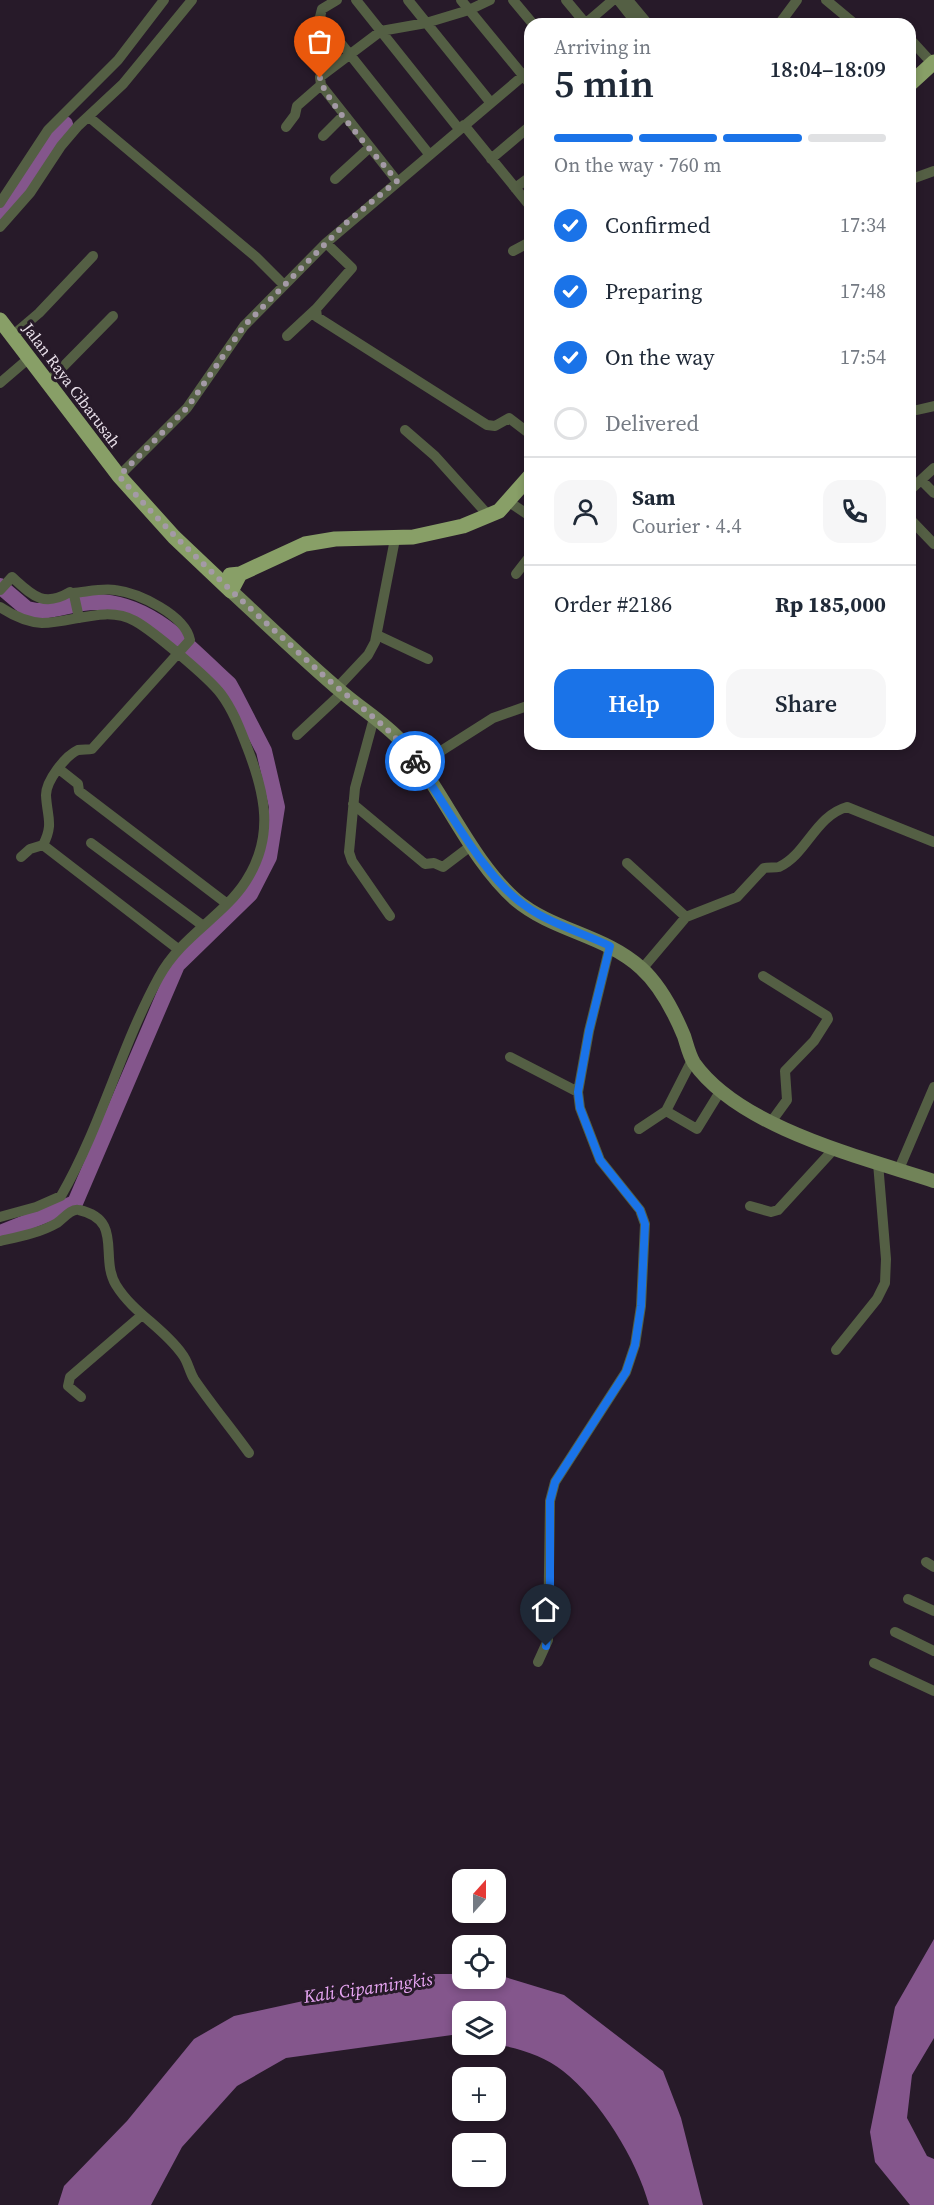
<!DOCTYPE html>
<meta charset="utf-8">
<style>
:root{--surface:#fff;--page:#f6f6f7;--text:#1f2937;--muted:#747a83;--line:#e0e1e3;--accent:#1a73e8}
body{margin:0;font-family:"Source Serif 4",serif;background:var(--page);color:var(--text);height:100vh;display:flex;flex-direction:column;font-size:22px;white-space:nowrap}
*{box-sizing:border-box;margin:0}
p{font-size:20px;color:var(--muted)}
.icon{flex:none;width:33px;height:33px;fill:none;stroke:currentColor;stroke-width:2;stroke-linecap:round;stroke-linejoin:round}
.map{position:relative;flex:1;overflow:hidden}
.panel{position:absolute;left:524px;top:18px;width:392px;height:732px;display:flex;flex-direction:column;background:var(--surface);border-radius:18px;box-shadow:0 3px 9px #0003}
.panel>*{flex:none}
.needle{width:39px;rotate:21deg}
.controls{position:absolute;left:452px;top:1869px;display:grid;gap:12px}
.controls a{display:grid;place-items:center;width:54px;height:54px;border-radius:12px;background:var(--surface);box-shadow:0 3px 9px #0003;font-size:30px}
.pin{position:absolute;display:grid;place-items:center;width:51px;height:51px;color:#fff;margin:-62px -26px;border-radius:50% 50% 50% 0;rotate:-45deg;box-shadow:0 0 6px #0007}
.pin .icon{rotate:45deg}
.courier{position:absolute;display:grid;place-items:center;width:60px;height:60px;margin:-30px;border:4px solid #1a73e8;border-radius:50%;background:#fff;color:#222;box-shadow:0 2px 8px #0007}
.overview em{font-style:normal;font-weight:600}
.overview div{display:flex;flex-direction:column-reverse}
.overview{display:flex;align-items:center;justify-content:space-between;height:102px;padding:0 30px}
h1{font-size:39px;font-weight:600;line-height:45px}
.bar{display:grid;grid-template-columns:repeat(4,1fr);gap:9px 6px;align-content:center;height:72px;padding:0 30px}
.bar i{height:8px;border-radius:4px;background:var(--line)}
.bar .current{background:var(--accent)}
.bar p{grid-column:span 4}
.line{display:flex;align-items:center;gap:15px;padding:0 30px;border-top:2px solid var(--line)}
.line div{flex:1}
.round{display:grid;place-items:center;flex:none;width:63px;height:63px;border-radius:18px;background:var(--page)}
ol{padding:0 30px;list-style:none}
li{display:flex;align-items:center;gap:18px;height:66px}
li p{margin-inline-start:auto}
li .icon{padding:6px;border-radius:50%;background:var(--accent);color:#fff;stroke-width:4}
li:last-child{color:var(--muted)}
li i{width:33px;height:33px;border:3px solid var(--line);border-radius:50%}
.cta{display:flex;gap:12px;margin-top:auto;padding:12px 30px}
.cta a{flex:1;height:69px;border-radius:18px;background:var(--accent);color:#fff;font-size:24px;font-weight:600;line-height:69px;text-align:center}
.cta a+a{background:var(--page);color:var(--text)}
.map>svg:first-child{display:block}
.water{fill:#84568c}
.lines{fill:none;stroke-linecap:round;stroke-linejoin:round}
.river{stroke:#84568c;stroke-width:16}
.street{stroke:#545f44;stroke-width:10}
.secondary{stroke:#718358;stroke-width:14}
.primary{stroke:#889f67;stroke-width:15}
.done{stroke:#a49aa6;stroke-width:6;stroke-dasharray:0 10.8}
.route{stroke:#1a73e8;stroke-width:8}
.labels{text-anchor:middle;stroke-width:6;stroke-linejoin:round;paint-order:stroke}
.street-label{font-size:16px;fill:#e8dfe9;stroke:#271a29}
.water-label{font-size:18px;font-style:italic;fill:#e8a6f4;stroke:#271a29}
</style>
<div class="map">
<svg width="934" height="2205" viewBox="0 0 934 2205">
<rect width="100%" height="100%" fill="#271a29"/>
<path class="water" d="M934,1939v99l-22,37 -5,43 20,38 7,3v46h-24l-35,-43 -5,-30 25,-125z
M427,1974h35v4h33v-4l69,21 99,76 18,47 22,87h-54c-12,-45 -49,-105 -86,-134 -18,-15 -45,-23 -68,-27v-32h-33v25l-10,-2 -166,23 -49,28 -55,61 -31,58h-93l6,-19 63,-65 67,-82 40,-23z"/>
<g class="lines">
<path class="river" d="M0,218c25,-29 42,-64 65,-94
M0,586l27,23 10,2c20,0 38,-9 58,-9 57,0 95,47 134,82l5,9 30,58 13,56 -8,50 -19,37 -73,71 -102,238 -75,30"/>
<path class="street" d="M337,0l-15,9 -2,8 109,137
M356,0l103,129
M408,0l83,103
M461,0l69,84
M513,0l20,24
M566,0l20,24
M618,0l19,24
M628,0l20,24
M826,0l29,24
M780,23l17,-23
M585,24l28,-24
M909,38l23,25
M321,85l-1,-8 61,-46 45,-8 43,-13 21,-10
M321,85l76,96
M89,117l167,140 28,28
M464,125l66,81
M286,127l9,-12 2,-9 24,-21
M323,136l21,-21
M491,159l39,-33
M335,179l35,-32
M909,180l25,-9
M515,188l15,-11
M0,203l48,-73 70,-70 46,-60
M0,227l30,-34 31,-47 17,-20 45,-42 69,-84
M326,243l26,25 -36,41 1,8 170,108 8,1 14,-8 21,16
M513,251l17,-9
M12,336l27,-23 54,-57
M287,336l29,-27
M0,383l28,-24
M47,383l66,-67
M917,410l17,-4
M405,430l30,26 54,60
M119,476l68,-68 57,-82 82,-83 204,-173
M921,480l13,13
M909,491l25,-23
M509,502l21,14
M909,518l25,26
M516,574l14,-18
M0,590l12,-13c20,18 31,31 58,15l4,3 5,23
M0,607c12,8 27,15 42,16 31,0 64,-18 93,-2 18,10 74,57 86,73 12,16 19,35 26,53 18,46 28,89 -1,134 -23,36 -65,55 -87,96 -38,69 -58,150 -98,219l-25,11 -36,10
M377,635l51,24
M337,688l31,-33 7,-13 20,-103
M374,718l-19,70 -6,64 3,9 38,55
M297,735l45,-42
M419,765l74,-47 37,-13
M59,769l19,15 1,7 147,112
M353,804l72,60 9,-1 9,4 29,-22
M91,843l111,82
M43,845l135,104
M21,857l9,-8 13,-4c11,-21 4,-28 3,-50 0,-14 19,-39 32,-45 5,-1 10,0 14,-1l98,-109c-5,-25 -51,-47 -75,-50 -13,-2 -29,2 -42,3
M627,863l59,54
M642,969l44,-52 51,-20 27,-29c4,-1 11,0 15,-1 28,-13 36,-51 68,-60l87,35
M763,976l64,40 1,3 -14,22 -29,30 2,29 -16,22
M510,1057l68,35
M666,1111l31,18 24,-39
M639,1129l27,-18 26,-51
M899,1169l35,-82
M750,1206l21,6 7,-2 56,-61
M0,1241c18,-4 40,-8 57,-18 6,-4 14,-15 22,-13 45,10 20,47 37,75 17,28 48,43 66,69 6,7 7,17 12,25 17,25 37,49 55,74
M836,1350l41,-51 8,-16 1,-24 -8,-96
M81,1397l-13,-11 2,-9 72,-62
M926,1562l8,5
M908,1599l26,12
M895,1632l39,19
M538,1662l10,-22 2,-139 5,-19 71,-110 9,-27 6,-39 4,-82 -5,-14 -40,-50 -20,-52 -2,-16 11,-61 21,-85
M874,1663l60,28"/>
<path class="secondary" d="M231,591c37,34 74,70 112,102 20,17 42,30 59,49 41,47 68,118 114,158 37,31 89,35 125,68 20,18 33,44 43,68 3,9 5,19 10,27 46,65 167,94 240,118"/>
<path class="primary" d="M909,85l25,-23
M0,320l119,156 55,61 57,54 9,-17
M230,575l10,-1 65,-30 30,-5 78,-2 50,-11 36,-15 31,-35"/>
</g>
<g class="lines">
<path class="done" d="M320,78c3,21 61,83 77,103l-51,42 -102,103 -57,82 -68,68c62,71 133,134 203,198 32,29 68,52 93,87"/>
<path class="route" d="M415,761c32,43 68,117 112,146 24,17 56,26 83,39l-21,85 -11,61 2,16 20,52 40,50 5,14 -4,82 -6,39 -9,27 -71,110 -5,19v109l-4,36"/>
</g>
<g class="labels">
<g class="street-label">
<text transform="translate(72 385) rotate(53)" y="6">Jalan Raya Cibarusah</text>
</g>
<g class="water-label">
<text transform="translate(368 1988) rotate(-8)" y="6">Kali Cipamingkis</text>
</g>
</g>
</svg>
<div class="controls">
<a><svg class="needle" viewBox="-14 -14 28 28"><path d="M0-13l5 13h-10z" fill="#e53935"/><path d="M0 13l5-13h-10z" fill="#747a83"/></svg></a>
<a><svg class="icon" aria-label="locate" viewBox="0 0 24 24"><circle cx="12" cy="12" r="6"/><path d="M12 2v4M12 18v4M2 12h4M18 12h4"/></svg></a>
<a><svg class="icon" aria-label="layers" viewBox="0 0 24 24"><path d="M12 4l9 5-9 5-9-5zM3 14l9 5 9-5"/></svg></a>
<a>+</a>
<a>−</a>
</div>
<div class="pin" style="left:320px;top:78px;background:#ea580c"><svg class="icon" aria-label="bag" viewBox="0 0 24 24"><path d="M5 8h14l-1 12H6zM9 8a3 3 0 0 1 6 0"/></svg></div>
<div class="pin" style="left:546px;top:1646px;background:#1f2937"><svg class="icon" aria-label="home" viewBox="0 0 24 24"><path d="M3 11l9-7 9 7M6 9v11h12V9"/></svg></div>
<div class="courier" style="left:415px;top:761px"><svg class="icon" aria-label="bike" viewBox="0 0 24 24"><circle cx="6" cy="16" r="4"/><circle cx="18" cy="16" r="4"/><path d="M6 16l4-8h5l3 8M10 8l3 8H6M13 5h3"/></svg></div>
<section class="panel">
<div class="overview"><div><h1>5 min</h1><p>Arriving in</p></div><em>18:04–18:09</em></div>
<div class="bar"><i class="current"></i><i class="current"></i><i class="current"></i><i></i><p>On the way · 760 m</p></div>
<ol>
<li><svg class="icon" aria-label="check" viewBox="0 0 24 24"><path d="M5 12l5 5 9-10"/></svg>Confirmed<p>17:34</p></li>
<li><svg class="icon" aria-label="check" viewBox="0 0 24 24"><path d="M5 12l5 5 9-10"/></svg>Preparing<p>17:48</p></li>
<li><svg class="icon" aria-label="check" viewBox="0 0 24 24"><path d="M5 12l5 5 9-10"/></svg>On the way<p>17:54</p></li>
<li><i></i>Delivered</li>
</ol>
<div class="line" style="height:108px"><a class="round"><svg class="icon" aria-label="person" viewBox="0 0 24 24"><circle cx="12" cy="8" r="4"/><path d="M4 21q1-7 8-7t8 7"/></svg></a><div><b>Sam</b><p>Courier · 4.4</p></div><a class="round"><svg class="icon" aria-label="phone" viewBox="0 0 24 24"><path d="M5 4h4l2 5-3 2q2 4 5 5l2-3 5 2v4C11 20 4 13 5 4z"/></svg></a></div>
<div class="line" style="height:78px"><div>Order #2186</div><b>Rp 185,000</b></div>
<div class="cta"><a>Help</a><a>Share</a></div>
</section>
</div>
